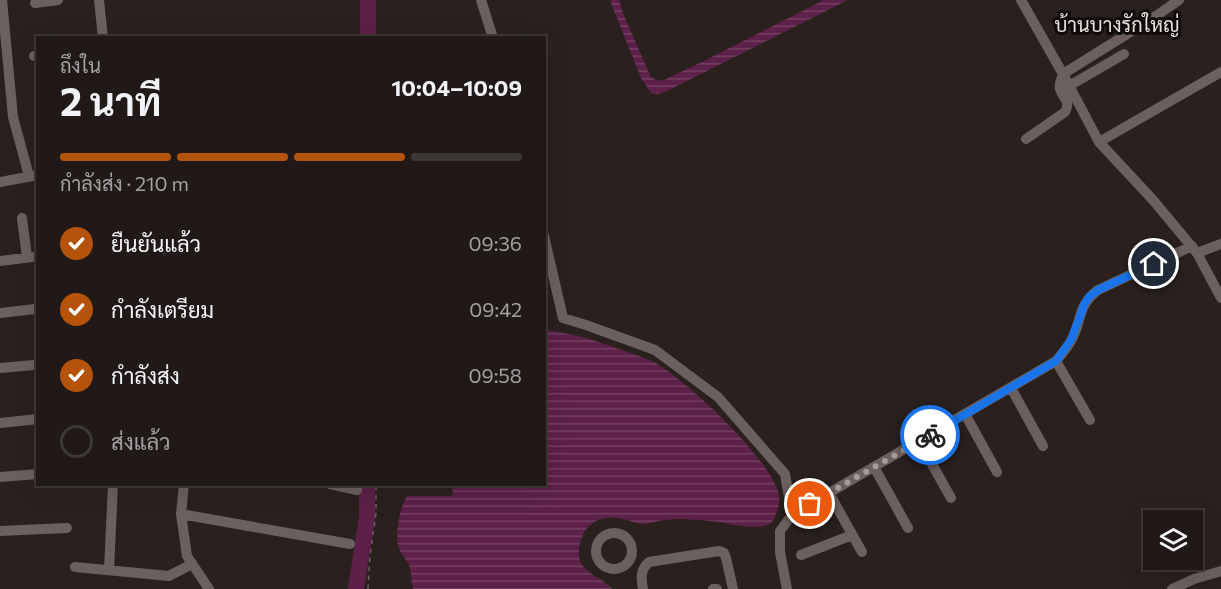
<!DOCTYPE html>
<html lang="th">
<meta charset="utf-8">
<style>
:root{--surface:#201917;--page:#282220;--text:#f1f3f6;--muted:#a2a0a1;--line:#3d3836;--accent:#b45309}
body{margin:0;font-family:Commissioner,Sarabun,sans-serif;background:var(--page);color:var(--text);height:100vh;display:flex;flex-direction:column;font-size:22px;white-space:nowrap}
*{box-sizing:border-box;margin:0}
p{font-size:20px;color:var(--muted)}
.icon{flex:none;width:33px;height:33px;fill:none;stroke:currentColor;stroke-width:2;stroke-linecap:round;stroke-linejoin:round}
.map{position:relative;flex:1;overflow:hidden}
.side{position:absolute;left:36px;top:36px;width:510px;height:450px;display:flex;flex-direction:column;background:var(--surface);border-radius:0px;box-shadow:0 6px 24px #0002,0 0 0 2px var(--line)}
.side>*{flex:none}
.controls{position:absolute;left:1143px;top:510px;display:grid;gap:12px}
.controls a{display:grid;place-items:center;width:60px;height:60px;border-radius:0px;background:var(--surface);box-shadow:0 6px 24px #0002,0 0 0 2px var(--line);font-size:30px}
.pin{position:absolute;display:grid;place-items:center;width:51px;height:51px;color:#fff;margin:-26px;border:3px solid #fff;border-radius:50%;box-shadow:0 2px 6px #0007}
.courier{position:absolute;display:grid;place-items:center;width:60px;height:60px;margin:-30px;border:4px solid #1a73e8;border-radius:50%;background:#fff;color:#222;box-shadow:0 2px 8px #0007}
.overview em{font-style:normal;font-weight:700}
.overview div{display:flex;flex-direction:column-reverse}
.overview{display:flex;align-items:center;justify-content:space-between;height:102px;padding:0 24px}
h1{font-size:39px;font-weight:700;line-height:45px}
.bar{display:grid;grid-template-columns:repeat(4,1fr);gap:9px 6px;align-content:center;height:72px;padding:0 24px}
.bar i{height:8px;border-radius:4px;background:var(--line)}
.bar .current{background:var(--accent)}
.bar p{grid-column:span 4}
ol{padding:0 24px;list-style:none}
li{display:flex;align-items:center;gap:18px;height:66px}
li p{margin-inline-start:auto}
li .icon{padding:6px;border-radius:50%;background:var(--accent);color:#fff;stroke-width:4}
li:last-child{color:var(--muted)}
li i{width:33px;height:33px;border:3px solid var(--line);border-radius:50%}
.map>svg:first-child{display:block}
.water{fill:url(#water-rules)}
.lines{fill:none;stroke-linecap:round;stroke-linejoin:round}
.river{stroke:#5d2048;stroke-width:16}
.path{stroke:#6a6260;stroke-width:1.5;stroke-dasharray:4.5 4.5;stroke-linecap:butt}
.street{stroke:#6b605e;stroke-width:10}
.done{stroke:#a49c9a;stroke-width:6;stroke-dasharray:0 10.8}
.route{stroke:#1a73e8;stroke-width:8}
.labels{text-anchor:middle;stroke-width:6;stroke-linejoin:round;paint-order:stroke}
.quarter-label{font-size:20px;fill:#e5dfdd;stroke:#100b0b}
</style>
<div class="map">
<svg width="1221" height="589" viewBox="0 0 1221 589">
<defs>
<pattern id="water-rules" width="6" height="5" patternUnits="userSpaceOnUse" patternTransform="scale(1.5)"><rect width="6" height="5" fill="#5d2048"/><path d="M0 2.5h6" fill="none" stroke="#744062"/></pattern>
</defs>
<rect width="100%" height="100%" fill="#2a211f"/>
<path class="water" d="M611,0h8l5,16 27,61 7,4 6,-1 40,-19 120,-61h24l-181,91 -9,3 -7,-1 -10,-15 -30,-75z
M545,330c26,3 50,10 74,19 12,4 24,8 35,13 30,16 122,101 125,135 1,7 -2,15 -5,22 -4,7 -12,8 -20,8 -15,0 -30,-5 -45,-6 -9,-1 -18,-2 -27,-2 -6,0 -12,0 -18,1 -8,1 -15,4 -23,4 -7,-1 -14,-5 -22,-6 -16,-2 -31,3 -37,19 -3,8 -5,18 -1,26 7,13 23,15 31,26h-199c-2,-8 -1,-17 -4,-24 -3,-6 -8,-11 -10,-17 -5,-12 1,-41 8,-52h45l1,-3 -2,-8 93,-1z"/>
<g class="lines">
<path class="river" d="M368,38v-38
M356,589l11,-72v-33"/>
<path class="path" d="M368,589l2,-33 6,-43v-29"/>
<path class="street" d="M2,0l11,117 16,59
M99,0l4,38
M481,0l12,38
M1021,0l42,74 36,68 54,58 44,53 24,45
M35,3l23,-3
M34,56l4,-1
M1069,86l55,-32
M1026,139l39,-27c6,-12 -2,-13 -5,-23 -2,-5 2,-10 3,-15l93,-58 23,-16
M1099,142l122,-70
M0,182l38,-7
M22,218l5,39
M544,236l19,82 23,7 69,25 63,47 67,77 7,41 -12,16v21l7,37
M1197,253l24,-9
M0,261l32,-4
M0,313l35,-4
M1056,361l34,59
M0,368l34,-3
M1011,388l32,58
M965,414l32,58
M0,423l38,-4
M919,441l32,57
M874,467l34,61
M0,477l38,-3
M184,484l-3,30 6,42 22,33
M330,484l27,6
M829,493l33,59
M810,504l246,-143c5,-6 11,-13 15,-20 12,-21 5,-34 27,-51l94,-44
M181,514l169,30
M0,531l67,-3
M596 551a18 18 0 1 1 36 0a18 18 0 1 1-36 0Z
M801,555l51,-20
M75,567l94,9 23,-12
M109,570l4,-86
M643,589c-2,-11 -3,-19 6,-27l70,-11 5,2 2,5 7,31
M713,589h4
M1172,589l22,-10 27,-8"/>
</g>
<g class="lines">
<path class="done" d="M810,504l120,-69"/>
<path class="route" d="M930,435l126,-74 15,-21 14,-37 4,-6 9,-7 56,-26"/>
</g>
<g class="labels">
<g class="quarter-label">
<text x="1117" y="32">บ้านบางรักใหญ่</text>
</g>
</g>
</svg>
<div class="controls">
<a><svg class="icon" aria-label="layers" viewBox="0 0 24 24"><path d="M12 4l9 5-9 5-9-5zM3 14l9 5 9-5"/></svg></a>
</div>
<div class="pin" style="left:810px;top:504px;background:#ea580c"><svg class="icon" aria-label="bag" viewBox="0 0 24 24"><path d="M5 8h14l-1 12H6zM9 8a3 3 0 0 1 6 0"/></svg></div>
<div class="pin" style="left:1154px;top:264px;background:#1f2937"><svg class="icon" aria-label="home" viewBox="0 0 24 24"><path d="M3 11l9-7 9 7M6 9v11h12V9"/></svg></div>
<div class="courier" style="left:930px;top:435px"><svg class="icon" aria-label="bike" viewBox="0 0 24 24"><circle cx="6" cy="16" r="4"/><circle cx="18" cy="16" r="4"/><path d="M6 16l4-8h5l3 8M10 8l3 8H6M13 5h3"/></svg></div>
<section class="side">
<div class="overview"><div><h1>2 นาที</h1><p>ถึงใน</p></div><em>10:04–10:09</em></div>
<div class="bar"><i class="current"></i><i class="current"></i><i class="current"></i><i></i><p>กำลังส่ง · 210 m</p></div>
<ol>
<li><svg class="icon" aria-label="check" viewBox="0 0 24 24"><path d="M5 12l5 5 9-10"/></svg>ยืนยันแล้ว<p>09:36</p></li>
<li><svg class="icon" aria-label="check" viewBox="0 0 24 24"><path d="M5 12l5 5 9-10"/></svg>กำลังเตรียม<p>09:42</p></li>
<li><svg class="icon" aria-label="check" viewBox="0 0 24 24"><path d="M5 12l5 5 9-10"/></svg>กำลังส่ง<p>09:58</p></li>
<li><i></i>ส่งแล้ว</li>
</ol>
</section>
</div>
